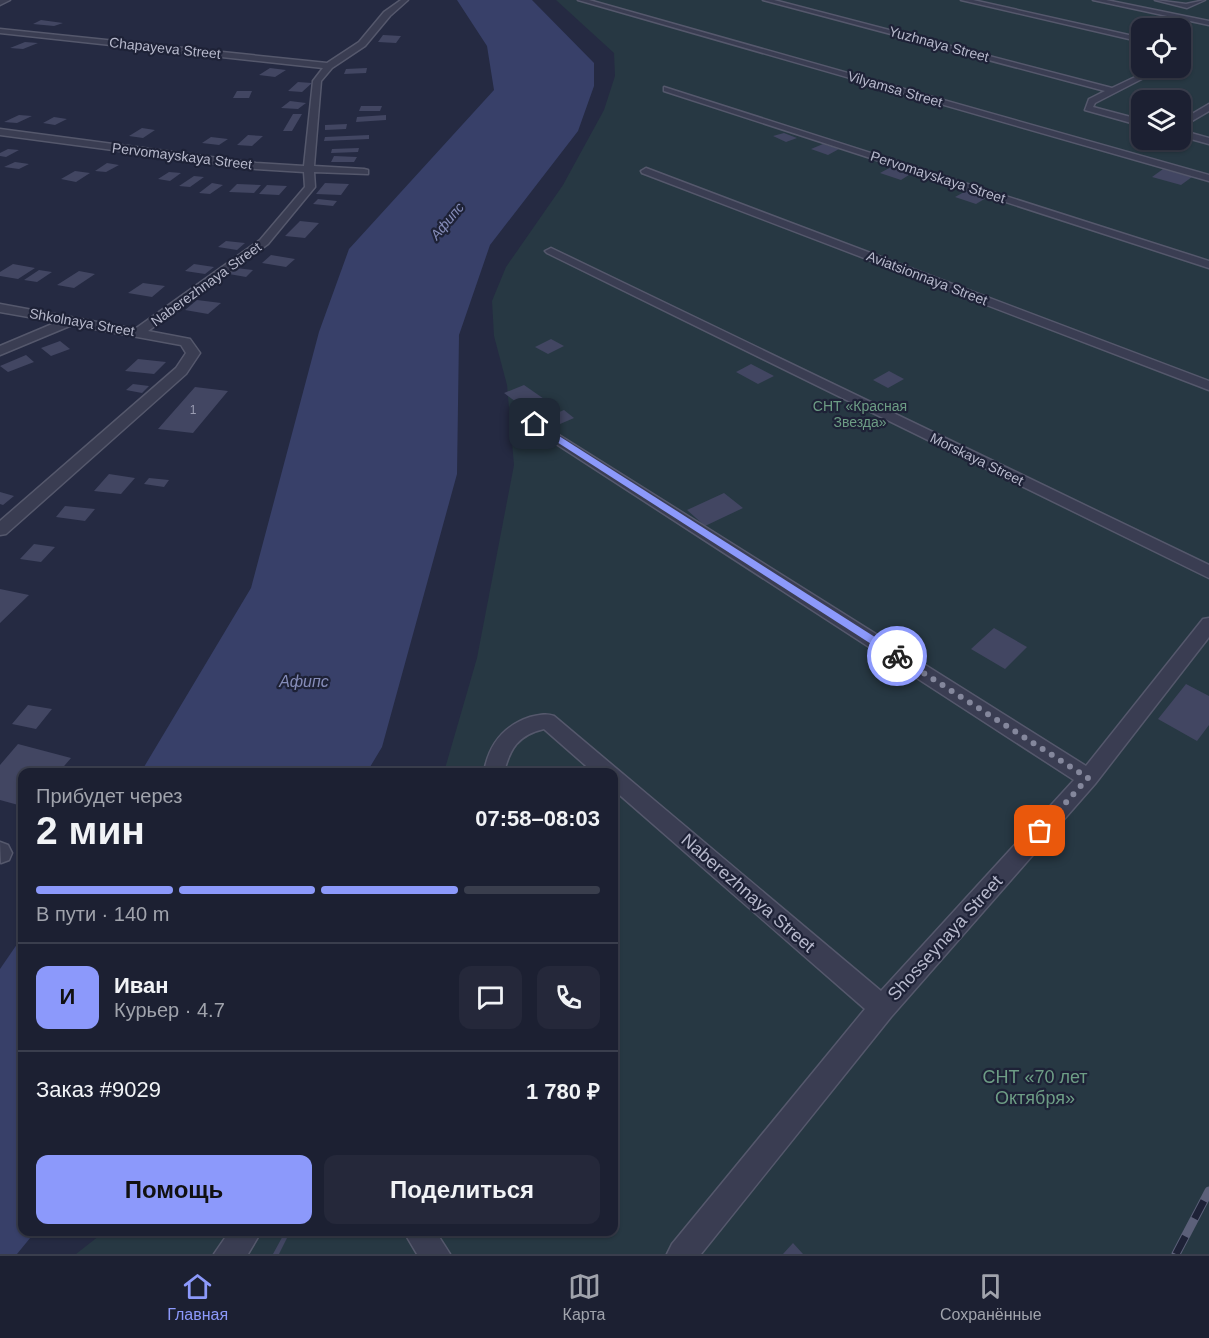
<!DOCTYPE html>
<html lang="ru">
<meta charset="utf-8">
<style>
:root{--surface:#1c2032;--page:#25283a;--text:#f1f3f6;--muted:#a0a3ac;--line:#3a3e4d;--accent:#8c99fb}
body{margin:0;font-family:Arial,sans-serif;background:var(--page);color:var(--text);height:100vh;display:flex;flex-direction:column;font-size:22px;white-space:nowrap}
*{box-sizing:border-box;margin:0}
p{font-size:20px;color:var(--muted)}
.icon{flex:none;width:33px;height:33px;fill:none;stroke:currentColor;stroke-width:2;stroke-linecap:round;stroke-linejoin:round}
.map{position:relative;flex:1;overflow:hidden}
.details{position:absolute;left:18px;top:768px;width:600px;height:468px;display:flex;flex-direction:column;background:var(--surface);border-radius:12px;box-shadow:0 2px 4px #0004,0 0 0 2px var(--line)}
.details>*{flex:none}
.tools{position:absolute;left:1131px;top:18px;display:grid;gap:12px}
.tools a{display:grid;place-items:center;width:60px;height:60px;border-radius:12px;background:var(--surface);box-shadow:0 2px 4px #0004,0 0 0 2px var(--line);font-size:30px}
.pin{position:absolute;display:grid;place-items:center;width:51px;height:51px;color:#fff;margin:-26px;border-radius:12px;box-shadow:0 3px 9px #0006}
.courier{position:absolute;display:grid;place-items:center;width:60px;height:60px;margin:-30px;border:4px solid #8c99fb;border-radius:50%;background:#fff;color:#222;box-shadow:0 2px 8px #0007}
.overview em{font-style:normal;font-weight:800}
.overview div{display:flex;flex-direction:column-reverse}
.overview{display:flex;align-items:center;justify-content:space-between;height:102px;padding:0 18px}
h1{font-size:39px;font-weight:800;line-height:45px}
.bar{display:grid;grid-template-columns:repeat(4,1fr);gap:9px 6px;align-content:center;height:72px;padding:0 18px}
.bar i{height:8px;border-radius:4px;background:var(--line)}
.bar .current{background:var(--accent)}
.bar p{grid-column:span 4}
.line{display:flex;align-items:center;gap:15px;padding:0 18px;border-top:2px solid var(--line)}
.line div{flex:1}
.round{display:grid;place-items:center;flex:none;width:63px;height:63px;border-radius:12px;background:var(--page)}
.cta{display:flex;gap:12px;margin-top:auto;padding:12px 18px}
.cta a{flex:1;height:69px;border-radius:12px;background:var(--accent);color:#111;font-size:24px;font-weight:800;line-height:69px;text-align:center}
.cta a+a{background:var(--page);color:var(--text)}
.tabs{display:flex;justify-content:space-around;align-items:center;height:84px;border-top:2px solid var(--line);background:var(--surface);font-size:16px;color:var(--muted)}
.tabs a{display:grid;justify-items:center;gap:3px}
.tabs .current{color:var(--accent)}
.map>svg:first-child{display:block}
.green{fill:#273843;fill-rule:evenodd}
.water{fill:#384069}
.building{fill:#424662}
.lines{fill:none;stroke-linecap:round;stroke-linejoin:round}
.minor-casing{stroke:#55586c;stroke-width:3}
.minor{fill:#3a3d52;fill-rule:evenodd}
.rail-casing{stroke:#5c6079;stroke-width:9}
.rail{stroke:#1e2237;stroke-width:7;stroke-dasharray:20;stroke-linecap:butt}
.route{fill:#8c99fb}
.done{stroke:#84879c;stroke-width:6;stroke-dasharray:0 10.8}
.labels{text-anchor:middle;stroke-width:4.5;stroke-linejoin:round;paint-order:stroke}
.number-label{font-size:12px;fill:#9a9cb2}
.far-street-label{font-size:14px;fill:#b7b9cc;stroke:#1e2237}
.far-water-label{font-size:14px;font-style:italic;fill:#858cb8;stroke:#1e2237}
.far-park-label{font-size:14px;fill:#6d9d85;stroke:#1e2237}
.water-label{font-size:16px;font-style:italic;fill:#858cb8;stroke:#1e2237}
.near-street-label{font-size:18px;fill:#b7b9cc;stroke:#1e2237}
.near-park-label{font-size:18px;fill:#6d9d85;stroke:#1e2237}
</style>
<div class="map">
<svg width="1209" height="1254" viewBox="0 0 1209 1254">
<rect width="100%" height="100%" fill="#252a42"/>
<path class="green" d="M556,0h653v1254h-1133l28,-22h510v-460h-170l33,-114 37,-193 -7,-80 -13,-49 -2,-35 14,-34 57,-82 41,-75 11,-34 -1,-23zM1142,28h38v40h-38zM1142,100h38v40h-38z"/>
<path class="water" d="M457,0h75l62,63v23l-16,45 -88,114 -31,90 -2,139 -75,273 -15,25h-226l110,-184 68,-256 30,-83 145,-159 -7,-44z
M22,937v295h13l-18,22h-17v-285z"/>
<path class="building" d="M41,20l22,3 -9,3 -21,-2z
M383,35l18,1 -5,7 -18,-1z
M25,42l13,1 -15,6 -13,-1z
M270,68l16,2 -11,7 -16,-2z
M367,68l-1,5 -22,1 2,-5z
M298,82l14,1 -10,9 -14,-1z
M237,91h15l-3,7h-16z
M290,101l16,2 -8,6 -17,-1z
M361,106h21l-2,5h-21z
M293,114h9l-10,17h-9z
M19,115l13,1 -15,7 -13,-1z
M386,115v5l-30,2 1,-5z
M54,117l13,2 -12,6 -12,-2z
M347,124l-1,5 -21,1v-5z
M142,128l13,2 -12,8 -14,-2z
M784,133l13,5 -11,4 -13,-6z
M248,135l15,1 -11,10 -15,-1z
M369,135v4l-45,2 1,-4z
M211,137l17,2 -9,6 -17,-2z
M823,144l16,5 -11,6 -17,-6z
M359,148l-1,4 -27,1 1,-4z
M8,149l11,1 -13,7 -6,-1v-3z
M334,156l23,1 -3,5h-23z
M15,162l14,2 -10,5 -15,-2z
M107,163l12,2 -13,7 -11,-1z
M891,167l21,6 -11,7 -21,-7z
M1163,169l29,8 -11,8 -29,-8z
M75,171l15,2 -14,9 -15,-3z
M169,172l12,1 -11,8 -12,-2z
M194,176l10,1 -14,10 -11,-1z
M212,183l11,2 -13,9 -11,-1z
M325,183l24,1 -8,11 -25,-1z
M237,184l24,1 -7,8 -25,-1z
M267,185l20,1 -8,9 -20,-1z
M966,191l20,7 -10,6 -21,-7z
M318,199l19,2 -4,5 -20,-2z
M300,221l19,2 -14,15 -20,-2z
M226,241l19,2 -8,7 -19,-3z
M271,255l24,4 -9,8 -24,-4z
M13,264l22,4 -17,11 -18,-3v-4z
M194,264l20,3 -9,7 -20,-3z
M236,268l17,2 -7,7 -17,-3z
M39,270l13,2 -15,10 -13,-2z
M79,271l16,3 -21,14 -17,-3z
M143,283l22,3 -13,11 -24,-4z
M197,300l24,3 -13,11 -23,-4z
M551,339l13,7 -16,8 -13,-7z
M60,341l10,8 -19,7 -10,-8z
M26,355l8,7 -26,10 -8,-6z
M138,359l28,3 -12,12 -29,-3z
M751,364l23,12 -16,8 -22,-12z
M889,371l15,8 -16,9 -15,-8z
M133,384l16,2 -7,7 -16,-3z
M524,385l23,16 -20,9 -23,-17z
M195,387l33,4 -35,42 -35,-4z
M564,410l10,8 -14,6 -10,-8z
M109,474l26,4 -14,16 -27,-3z
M149,478l20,2 -5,7 -20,-3z
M0,492l14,4 -11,9 -3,-1z
M724,493l19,15 -38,18 -18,-16z
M65,506l30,3 -10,12 -29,-4z
M34,544l21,3 -14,15 -21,-3z
M0,589l29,6 -29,28z
M994,628l33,19 -22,22 -34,-20z
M1186,684l23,12v29l-12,16 -39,-22z
M28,705l24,4 -16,20 -24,-5z
M18,744l53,14 -12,14h-37v34l-22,-6v-35z
M285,1232h5l-11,22h-6z
M793,1243l10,11h-20z"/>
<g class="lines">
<g class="minor-casing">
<path id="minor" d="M0,0h10l-10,5z
M401,0h7l-18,16 -25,30 -33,22 -11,13 -7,85 50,3 4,1v4l-54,-2 1,15 -47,57 -120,87 42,8 10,14 -14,21 -180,160 -6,1v-14l176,-153 10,-15 -5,-8 -109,-20 -72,30v-9l57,-24 -57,-10v-8l135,25 125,-89 45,-53 -1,-15 -48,-3 -256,-34v-6l256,34 48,3 9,-85 10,-13 -323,-35v-4l327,34 32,-21 25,-30z
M578,0h11l620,175v6z
M763,0h11l338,88 42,-20h9l-68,35 -2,4 49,13v6l-57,-16 4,-11 16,-8z
M961,0h12l169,38v4z
M1093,0h13l103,21v4z
M1155,0l31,4 19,-4 -18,8z
M1180,47l11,5v4l-11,3z
M664,87l545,174v7l-545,-177z
M1209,104v7l-29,17v-7z
M1180,130l29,8v6l-29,-8z
M646,168l563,213v9l-567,-217 -1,-2z
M551,248l658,317v13l-662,-325 -2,-2z
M535,420l551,346 117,-147 6,-1v19l-114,147 -204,233 -190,237h-34l5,-10 193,-235 -251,-219v-18h-21l-49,-43c-26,6 -34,20 -40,43h-20c5,-28 19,-46 46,-55 9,-2 16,-4 24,-1l327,275 193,-211 -544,-353 -2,-3 2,-3z
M0,842l8,3 4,8 -3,7 -8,3z
M229,1232h32l-13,22h-34z
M404,1232h32l14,22h-33z"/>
</g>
<use href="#minor" class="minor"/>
<g class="rail-casing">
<path id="rail" d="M1176,1254l33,-63"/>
</g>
<use href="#rail" class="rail"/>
</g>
<path class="route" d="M532,422h5l363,231v5h-7l-361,-232z"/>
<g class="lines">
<path class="done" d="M897,656l191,122 -48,53"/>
</g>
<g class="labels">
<g class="number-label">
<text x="193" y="414">1</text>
</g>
<g class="far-street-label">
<text transform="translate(939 44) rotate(15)" y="5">Yuzhnaya Street</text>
<text transform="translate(165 48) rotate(6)" y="5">Chapayeva Street</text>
<text transform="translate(895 89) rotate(16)" y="5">Vilyamsa Street</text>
<text transform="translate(182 156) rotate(7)" y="5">Pervomayskaya Street</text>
<text transform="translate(938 177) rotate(18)" y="5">Pervomayskaya Street</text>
<text transform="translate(927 278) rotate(21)" y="5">Aviatsionnaya Street</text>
<text transform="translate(206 284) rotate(-36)" y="5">Naberezhnaya Street</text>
<text transform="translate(82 322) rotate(10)" y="5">Shkolnaya Street</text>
<text transform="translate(977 459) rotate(26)" y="5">Morskaya Street</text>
</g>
<g class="far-water-label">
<text transform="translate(447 221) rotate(-50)" y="5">Афипс</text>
</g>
<g class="far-park-label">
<text x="860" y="411">СНТ «Красная<tspan x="860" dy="16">Звезда»</tspan></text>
</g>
<g class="water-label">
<text x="304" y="687">Афипс</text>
</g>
<g class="near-street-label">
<text transform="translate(748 893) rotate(41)" y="6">Naberezhnaya Street</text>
<text transform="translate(945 938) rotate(-48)" y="6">Shosseynaya Street</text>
</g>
<g class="near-park-label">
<text x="1035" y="1083">СНТ «70 лет<tspan x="1035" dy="21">Октября»</tspan></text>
</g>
</g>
</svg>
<div class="tools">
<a><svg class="icon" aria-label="locate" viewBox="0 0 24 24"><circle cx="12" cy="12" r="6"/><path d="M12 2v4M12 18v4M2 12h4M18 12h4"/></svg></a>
<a><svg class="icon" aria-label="layers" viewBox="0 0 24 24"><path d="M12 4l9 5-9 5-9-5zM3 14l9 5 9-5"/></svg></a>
</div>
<div class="pin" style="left:1040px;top:831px;background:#ea580c"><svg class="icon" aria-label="bag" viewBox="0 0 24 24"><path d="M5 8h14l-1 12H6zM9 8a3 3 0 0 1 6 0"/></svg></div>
<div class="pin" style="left:535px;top:424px;background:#1f2937"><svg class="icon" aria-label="home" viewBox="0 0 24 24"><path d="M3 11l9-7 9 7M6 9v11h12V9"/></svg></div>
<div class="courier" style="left:897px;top:656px"><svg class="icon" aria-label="bike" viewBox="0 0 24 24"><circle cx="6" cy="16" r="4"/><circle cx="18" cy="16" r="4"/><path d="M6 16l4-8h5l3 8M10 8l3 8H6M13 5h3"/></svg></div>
<section class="details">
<div class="overview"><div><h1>2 мин</h1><p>Прибудет через</p></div><em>07:58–08:03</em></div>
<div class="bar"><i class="current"></i><i class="current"></i><i class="current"></i><i></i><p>В пути · 140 m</p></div>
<div class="line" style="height:108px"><b class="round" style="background:var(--accent);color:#111">И</b><div><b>Иван</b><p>Курьер · 4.7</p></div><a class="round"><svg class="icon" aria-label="chat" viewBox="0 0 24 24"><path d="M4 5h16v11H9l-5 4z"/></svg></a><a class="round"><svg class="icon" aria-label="phone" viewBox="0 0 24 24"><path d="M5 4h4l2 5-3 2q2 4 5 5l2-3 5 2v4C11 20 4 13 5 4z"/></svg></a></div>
<div class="line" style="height:78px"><div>Заказ #9029</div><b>1 780 ₽</b></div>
<div class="cta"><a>Помощь</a><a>Поделиться</a></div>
</section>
</div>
<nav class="tabs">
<a class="current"><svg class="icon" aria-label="home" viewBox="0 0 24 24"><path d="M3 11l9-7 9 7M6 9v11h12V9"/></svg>Главная</a>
<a><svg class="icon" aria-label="map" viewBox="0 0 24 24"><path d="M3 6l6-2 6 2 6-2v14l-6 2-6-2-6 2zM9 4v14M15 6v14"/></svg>Карта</a>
<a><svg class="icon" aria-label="saved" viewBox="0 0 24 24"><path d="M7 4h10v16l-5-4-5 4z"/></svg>Сохранённые</a>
</nav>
